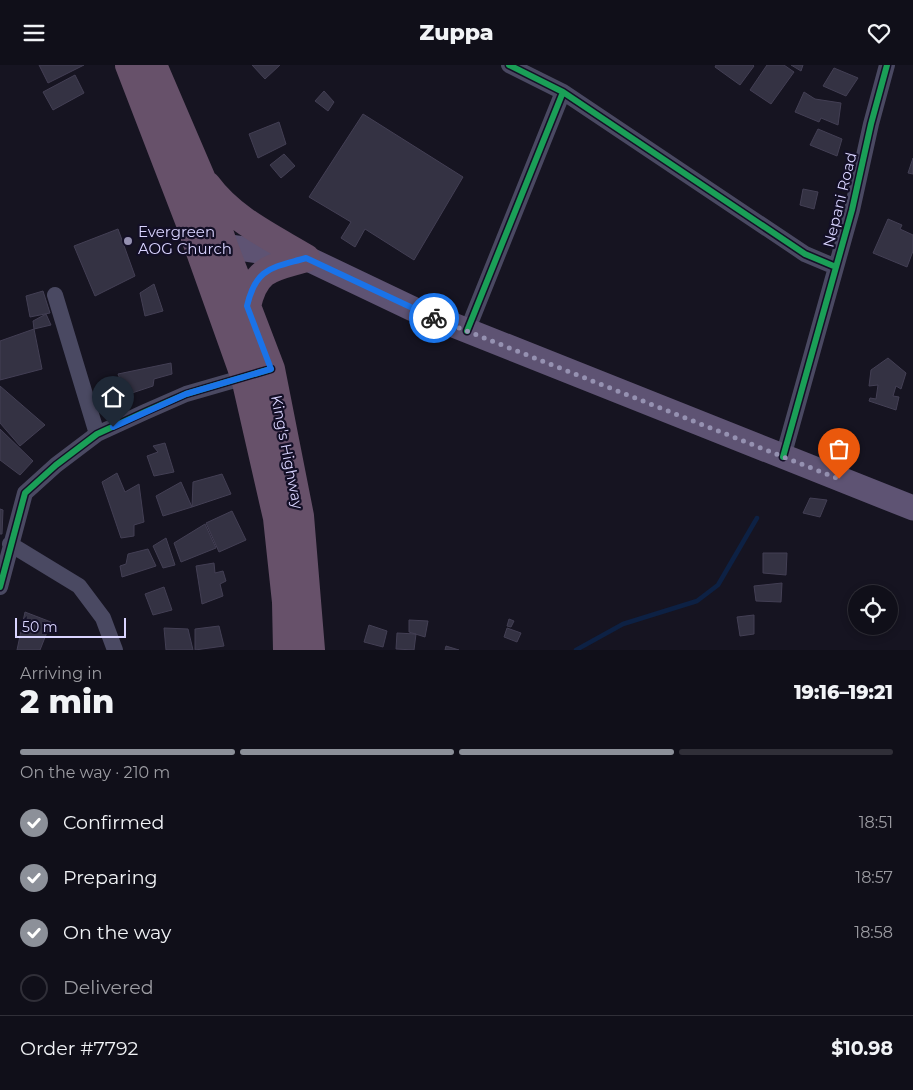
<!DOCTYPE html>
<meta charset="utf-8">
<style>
:root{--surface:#100f19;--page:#1e1d26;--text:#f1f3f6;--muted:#9c9ca2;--line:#302f38;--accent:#8c9099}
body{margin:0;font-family:Montserrat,sans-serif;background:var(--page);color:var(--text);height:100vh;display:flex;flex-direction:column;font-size:19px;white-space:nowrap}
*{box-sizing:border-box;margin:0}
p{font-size:16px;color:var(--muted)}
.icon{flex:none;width:28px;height:28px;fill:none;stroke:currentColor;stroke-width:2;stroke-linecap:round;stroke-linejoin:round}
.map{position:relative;height:585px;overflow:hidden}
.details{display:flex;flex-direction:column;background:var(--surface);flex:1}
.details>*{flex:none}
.fabs{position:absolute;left:848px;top:520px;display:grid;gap:10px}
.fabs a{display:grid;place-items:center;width:50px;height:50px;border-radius:50%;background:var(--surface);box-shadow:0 2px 8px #0003,0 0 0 1px var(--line);font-size:25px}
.scale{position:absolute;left:15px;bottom:12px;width:111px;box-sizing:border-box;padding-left:5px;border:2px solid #d9d4ff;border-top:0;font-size:14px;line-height:18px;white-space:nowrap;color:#d9d4ff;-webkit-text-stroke:4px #130f26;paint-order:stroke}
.pin{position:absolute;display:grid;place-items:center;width:42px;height:42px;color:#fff;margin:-51px -21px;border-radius:50% 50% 50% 0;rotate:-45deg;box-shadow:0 0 5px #0007}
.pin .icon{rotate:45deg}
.courier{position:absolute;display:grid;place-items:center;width:50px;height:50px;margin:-25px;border:4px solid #1a73e8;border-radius:50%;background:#fff;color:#222;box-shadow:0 1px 6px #0007}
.overview em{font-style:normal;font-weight:800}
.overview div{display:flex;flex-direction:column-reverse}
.overview{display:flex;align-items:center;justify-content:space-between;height:85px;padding:0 20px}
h1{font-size:32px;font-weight:800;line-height:38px}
.bar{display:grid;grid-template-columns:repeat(4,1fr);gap:8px 5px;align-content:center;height:60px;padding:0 20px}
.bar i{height:6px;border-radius:4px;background:var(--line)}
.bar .current{background:var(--accent)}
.bar p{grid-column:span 4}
.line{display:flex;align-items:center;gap:12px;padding:0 20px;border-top:1px solid var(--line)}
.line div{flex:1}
ol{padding:0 20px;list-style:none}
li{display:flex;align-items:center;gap:15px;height:55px}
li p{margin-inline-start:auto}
li .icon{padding:5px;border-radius:50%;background:var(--accent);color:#fff;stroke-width:4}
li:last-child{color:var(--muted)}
li i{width:28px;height:28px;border:2px solid var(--line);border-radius:50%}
header{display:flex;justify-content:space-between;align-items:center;height:65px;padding:0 20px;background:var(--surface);font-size:22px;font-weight:800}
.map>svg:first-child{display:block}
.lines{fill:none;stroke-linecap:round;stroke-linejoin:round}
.stream{stroke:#0d2144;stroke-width:4.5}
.building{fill:#343243;stroke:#433f54}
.street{stroke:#4a4962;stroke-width:16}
.primary{stroke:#5e5373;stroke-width:25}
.highway{stroke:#67516a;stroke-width:28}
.cycleway-casing{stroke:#130f26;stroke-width:9}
.cycleway{stroke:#1a9f57;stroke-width:6}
.done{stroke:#9591b1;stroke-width:5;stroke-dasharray:0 9}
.route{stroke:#1a73e8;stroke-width:6}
.poi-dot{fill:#9591b1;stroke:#130f26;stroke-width:2}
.labels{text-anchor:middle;stroke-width:4.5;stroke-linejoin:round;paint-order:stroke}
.street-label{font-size:15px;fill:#d9d4ff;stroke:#130f26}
.poi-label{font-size:15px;fill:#d9d4ff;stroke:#130f26;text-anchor:start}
</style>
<header><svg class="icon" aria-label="menu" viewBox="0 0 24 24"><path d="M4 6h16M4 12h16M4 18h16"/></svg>Zuppa<svg class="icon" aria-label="heart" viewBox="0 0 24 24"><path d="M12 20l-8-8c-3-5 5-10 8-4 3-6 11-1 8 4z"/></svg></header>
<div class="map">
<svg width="913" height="585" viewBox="0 0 913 585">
<rect width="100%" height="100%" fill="#161421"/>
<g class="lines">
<path class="stream" d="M576,585l47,-26 74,-23 21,-16 39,-67"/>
</g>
<path class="building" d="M39,0h45l-36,18z
M252,0h28l-15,14z
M716,0h37l1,1 -14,19 -25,-18z
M767,0h17l10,7 -23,32 -21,-14z
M791,0h12l-2,6z
M834,3l24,10 -12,18 -23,-10z
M75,10l9,18 -31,17 -10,-18z
M324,26l10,11 -6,9 -13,-10z
M804,27l11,7 26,4 -3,22 -17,-7 -2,4 -24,-10z
M363,49l100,63 -49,83 -49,-31 -10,18 -14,-9 10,-16 -42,-25z
M279,57l7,22 -28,14 -9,-24z
M818,64l24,10 -5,17 -27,-11z
M284,89l11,12 -14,12 -11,-13z
M913,93v16l-5,-1z
M803,124l15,3 -4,17 -14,-4z
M888,154l14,6 -2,4 13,6v16l-6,16 -34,-14z
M118,164l17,47 -40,20 -21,-50z
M154,219l9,27 -18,5 -5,-23z
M43,226l7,22 -20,4 -4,-21z
M46,249l5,11 -17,4 -1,-8z
M34,264l8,40 -42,11v-39z
M888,293l18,15 -5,16 -5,-3 -3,10 6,1 -3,13 -27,-9 1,-3 6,1 2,-14 -9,1 2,-16z
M171,298l1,11 -18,5 -1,7 -27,9 -8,-21z
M0,321l45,39 -25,21 -20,-23z
M0,364l33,32 -13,14 -20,-15z
M165,378l9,29 -20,4 -7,-20 11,-4 -5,-6z
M117,408l8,19 14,-8 5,38 -10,3v11l-13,2 -19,-56z
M222,409l9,20 -39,13 1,-25z
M181,417l11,25 -29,9 -7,-20z
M810,433l17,2 -7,17 -17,-4z
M0,444l3,1 -1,24h-2z
M232,446l14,29 -27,12 -13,-29z
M205,459l11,24 -35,14 -7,-19z
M166,473l9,27 -12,3 -10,-22z
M148,484l8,17 -34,11 -2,-11 6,-2 2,-10z
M763,488h24l-1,22 -23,-2z
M214,498l1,10 8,-2 3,10 -6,3 3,12 -21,8 -6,-38z
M782,518l-1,19 -25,-1 -2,-15z
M164,522l8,23 -19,5 -8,-21z
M25,547l26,10 -11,28h-23z
M754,550v19l-14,2 -3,-19z
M509,554l5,2 -3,6 -4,-1z
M409,555l19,1 -3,16 -16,-5z
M369,560l18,6 -4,16 -19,-5z
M219,561l5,20 -29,4v-21z
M164,563l24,1 5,21h-27z
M507,563l14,5 -4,9 -13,-5z
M397,568l19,1 -2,16 -18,-1z
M446,581l13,4h-14z"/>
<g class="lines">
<path class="street" d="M509,0l54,27 242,162 31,13
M55,230l42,139
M467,266l96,-239
M783,392l69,-247 19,-86 16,-59
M10,479l69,42 24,32 12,32
M0,522l25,-94 31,-28 41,-31 48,-22 41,-18 66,-19"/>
<path class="primary" d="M206,181h18l82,12 107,51 500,199"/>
<path class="highway" d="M129,0l60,156 56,157 32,140 9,84 1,48
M153,0l48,112 23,69 47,123 29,147 11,134
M207,120c25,34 64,52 99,73
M247,241c9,-39 25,-38 59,-48"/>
<g class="cycleway-casing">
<path id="cycleway" d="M509,0l54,27 242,162 31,13
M467,266l96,-239
M783,392l69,-247 19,-86 16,-59
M0,522l25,-94 31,-28 41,-31 48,-22 41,-18 85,-25"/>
</g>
<use href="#cycleway" class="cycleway"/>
</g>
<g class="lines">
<path class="done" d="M434,253l405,161"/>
<path class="route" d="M113,362l73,-33 85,-25 -24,-63c9,-39 25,-38 59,-48l128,60"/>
</g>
<circle class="poi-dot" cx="128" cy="176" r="5"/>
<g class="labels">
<g class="street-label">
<text transform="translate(840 135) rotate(-76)" y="5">Nepani Road</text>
<text transform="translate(287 387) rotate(79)" y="5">King's Highway</text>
</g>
<g class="poi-label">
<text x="138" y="172">Evergreen<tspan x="138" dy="17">AOG Church</tspan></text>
</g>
</g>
</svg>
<div class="fabs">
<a><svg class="icon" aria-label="locate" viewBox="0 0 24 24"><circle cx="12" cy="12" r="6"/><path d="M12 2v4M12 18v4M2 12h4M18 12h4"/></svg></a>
</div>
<div class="scale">50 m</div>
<div class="pin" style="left:839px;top:414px;background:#ea580c"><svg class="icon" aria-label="bag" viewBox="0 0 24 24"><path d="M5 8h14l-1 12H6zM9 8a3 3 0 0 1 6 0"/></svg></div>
<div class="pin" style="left:113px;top:362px;background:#1f2937"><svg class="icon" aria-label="home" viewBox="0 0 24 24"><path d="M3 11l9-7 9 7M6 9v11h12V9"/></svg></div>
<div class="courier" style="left:434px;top:253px"><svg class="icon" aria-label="bike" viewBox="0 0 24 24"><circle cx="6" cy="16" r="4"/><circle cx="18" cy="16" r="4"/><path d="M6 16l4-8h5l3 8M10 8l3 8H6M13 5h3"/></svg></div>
</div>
<section class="details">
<div class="overview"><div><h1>2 min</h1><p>Arriving in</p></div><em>19:16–19:21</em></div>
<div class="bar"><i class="current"></i><i class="current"></i><i class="current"></i><i></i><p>On the way · 210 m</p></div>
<ol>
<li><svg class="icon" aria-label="check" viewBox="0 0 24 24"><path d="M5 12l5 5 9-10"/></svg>Confirmed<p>18:51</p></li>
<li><svg class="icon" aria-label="check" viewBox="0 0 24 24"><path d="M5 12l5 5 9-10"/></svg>Preparing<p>18:57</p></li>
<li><svg class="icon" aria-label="check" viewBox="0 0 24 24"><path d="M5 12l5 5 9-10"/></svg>On the way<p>18:58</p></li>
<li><i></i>Delivered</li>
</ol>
<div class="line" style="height:65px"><div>Order #7792</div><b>$10.98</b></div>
</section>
